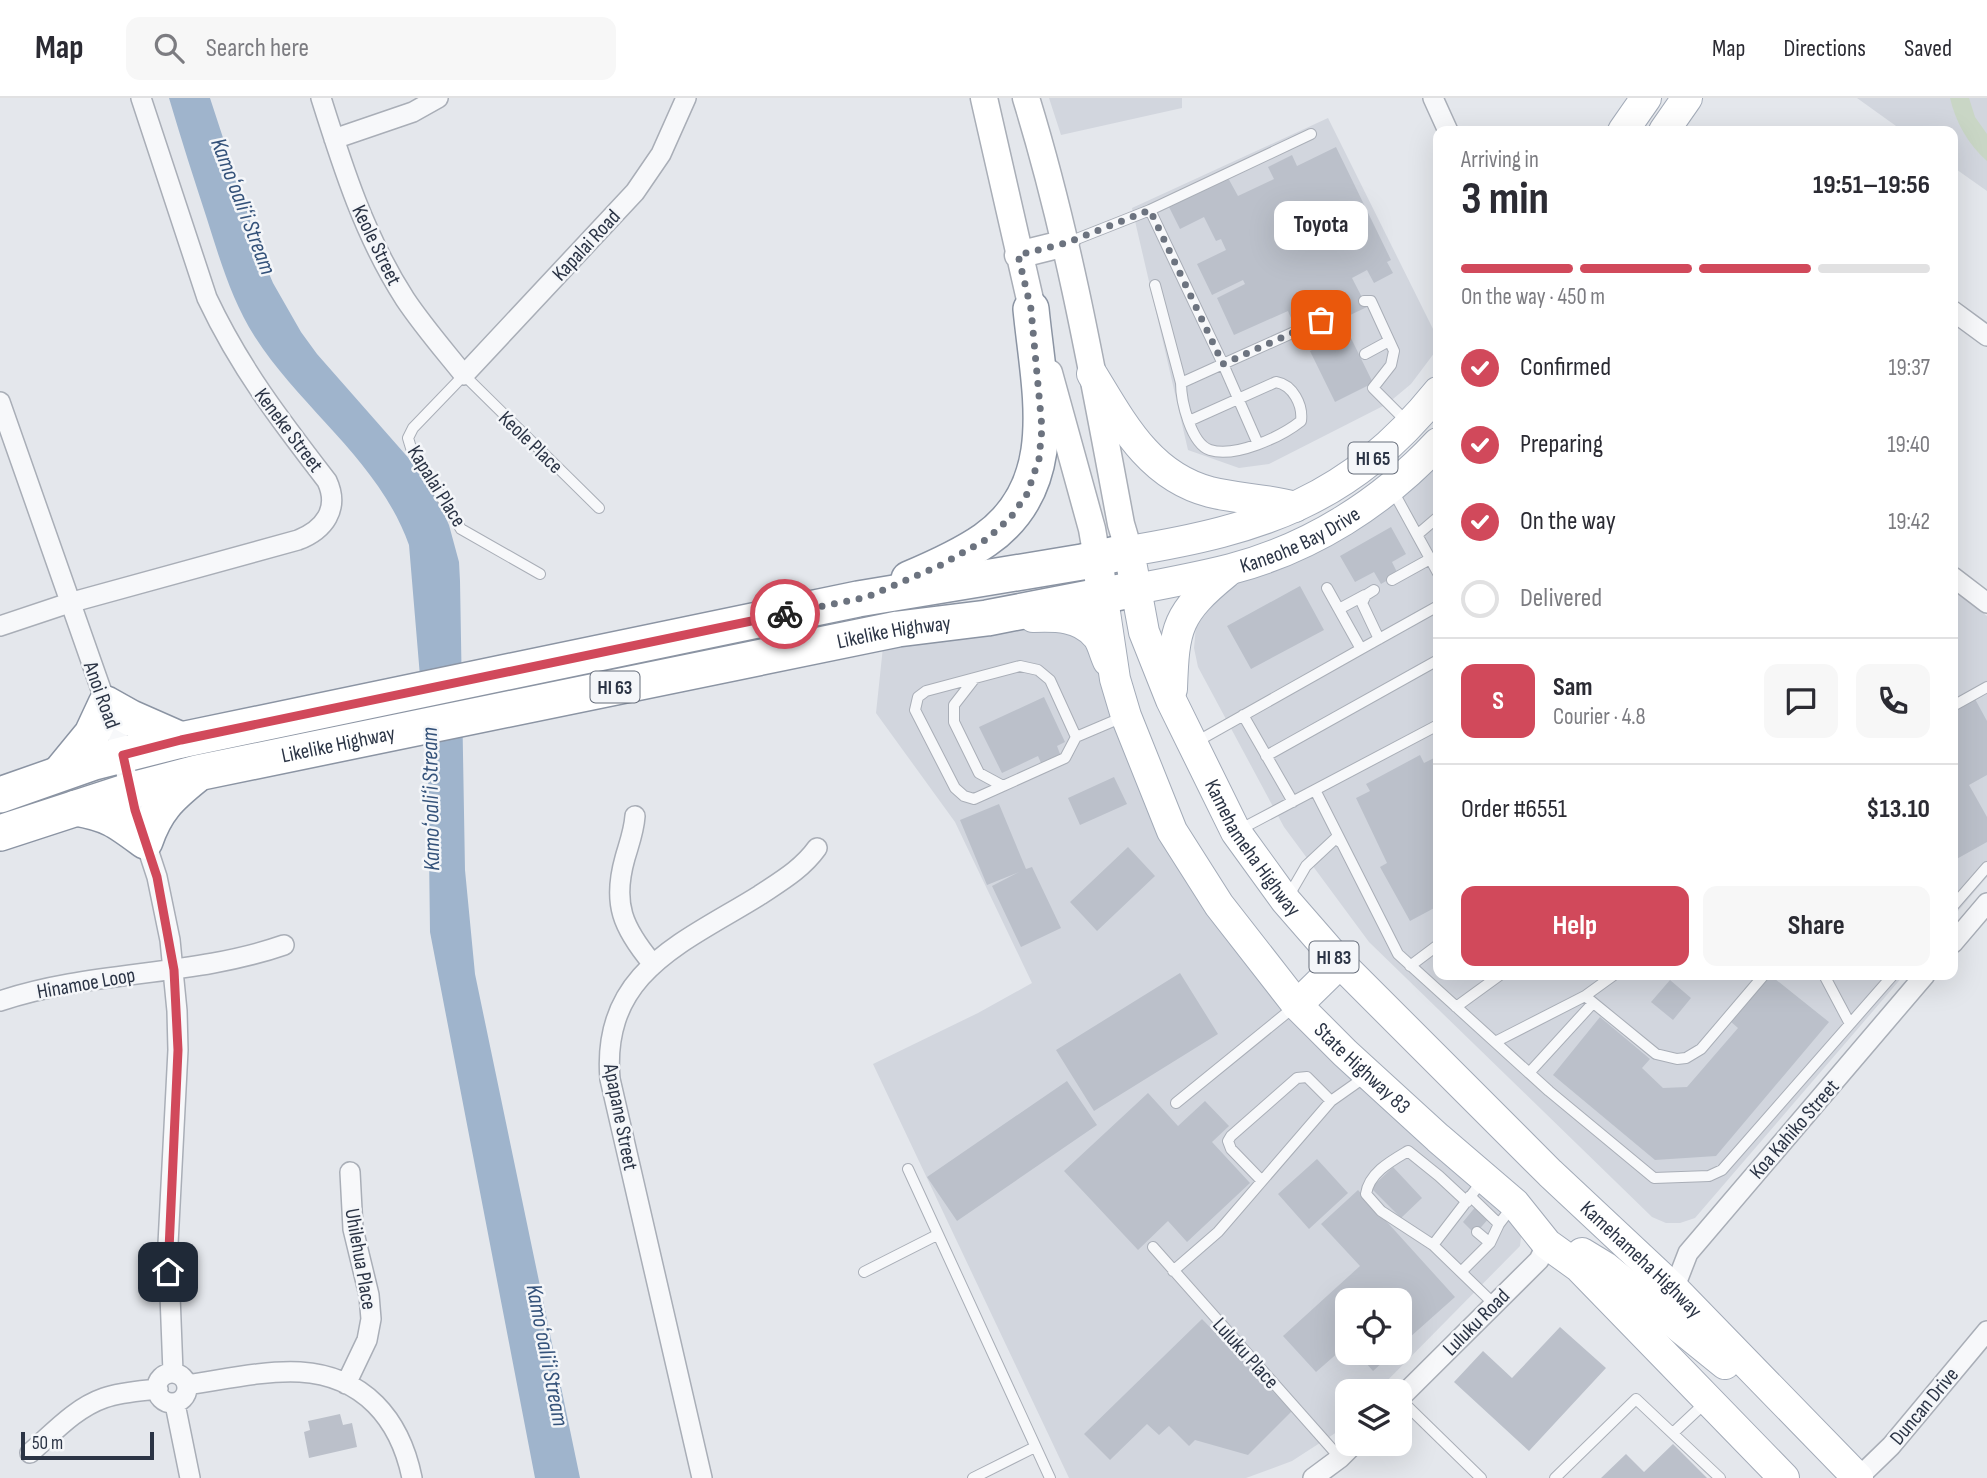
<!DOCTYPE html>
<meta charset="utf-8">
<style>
:root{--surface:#fff;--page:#f7f7f7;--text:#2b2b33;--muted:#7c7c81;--line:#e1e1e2;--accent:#d1495b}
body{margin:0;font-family:"Sofia Sans Condensed",sans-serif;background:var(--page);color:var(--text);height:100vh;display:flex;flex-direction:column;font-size:26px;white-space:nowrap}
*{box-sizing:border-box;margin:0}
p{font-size:23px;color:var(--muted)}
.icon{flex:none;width:38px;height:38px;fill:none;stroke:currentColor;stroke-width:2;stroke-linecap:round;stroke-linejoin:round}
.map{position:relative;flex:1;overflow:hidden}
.drawer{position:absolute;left:1433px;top:28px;width:525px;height:854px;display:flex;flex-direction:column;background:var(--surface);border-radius:14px;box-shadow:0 7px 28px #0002}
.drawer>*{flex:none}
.tools{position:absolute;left:1335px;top:1190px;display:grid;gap:14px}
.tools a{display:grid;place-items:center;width:77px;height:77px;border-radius:14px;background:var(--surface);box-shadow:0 7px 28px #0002;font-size:35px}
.scale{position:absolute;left:21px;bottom:18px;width:133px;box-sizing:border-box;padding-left:7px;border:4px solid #2b3445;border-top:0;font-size:19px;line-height:24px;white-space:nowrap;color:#2b3445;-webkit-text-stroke:5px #f4f6f9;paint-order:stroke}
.pin{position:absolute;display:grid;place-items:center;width:60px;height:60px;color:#fff;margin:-30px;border-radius:14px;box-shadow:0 4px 10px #0006}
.courier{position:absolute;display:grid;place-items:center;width:70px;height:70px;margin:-35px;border:5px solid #d1495b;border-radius:50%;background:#fff;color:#222;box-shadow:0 2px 9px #0007}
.bubble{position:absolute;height:49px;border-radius:14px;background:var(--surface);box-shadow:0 7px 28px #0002;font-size:23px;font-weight:700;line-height:49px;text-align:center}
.headline em{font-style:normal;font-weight:700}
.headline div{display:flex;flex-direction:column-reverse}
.headline{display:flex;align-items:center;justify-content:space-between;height:119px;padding:0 28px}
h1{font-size:46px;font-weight:700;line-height:52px}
.bar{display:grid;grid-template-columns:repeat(4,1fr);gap:10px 7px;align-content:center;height:84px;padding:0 28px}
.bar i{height:9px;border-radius:5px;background:var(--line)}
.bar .active{background:var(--accent)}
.bar p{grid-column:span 4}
.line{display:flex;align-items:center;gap:18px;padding:0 28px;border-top:2px solid var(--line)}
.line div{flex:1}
.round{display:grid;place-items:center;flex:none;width:74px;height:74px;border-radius:14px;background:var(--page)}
ol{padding:0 28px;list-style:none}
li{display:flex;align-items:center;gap:21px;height:77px}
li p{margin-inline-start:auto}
li .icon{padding:7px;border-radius:50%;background:var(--accent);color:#fff;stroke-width:4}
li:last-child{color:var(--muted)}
li i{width:38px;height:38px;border:4px solid var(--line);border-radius:50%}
.primary-button{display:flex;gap:14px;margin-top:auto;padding:14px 28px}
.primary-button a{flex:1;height:80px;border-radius:14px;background:var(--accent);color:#fff;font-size:28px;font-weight:700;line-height:80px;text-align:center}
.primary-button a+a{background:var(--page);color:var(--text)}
header{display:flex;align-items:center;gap:42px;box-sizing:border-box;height:98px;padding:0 35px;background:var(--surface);border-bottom:2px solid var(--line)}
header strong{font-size:33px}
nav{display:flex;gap:38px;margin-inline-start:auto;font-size:24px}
.search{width:490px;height:63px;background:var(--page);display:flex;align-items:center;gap:18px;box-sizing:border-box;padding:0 24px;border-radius:14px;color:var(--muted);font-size:26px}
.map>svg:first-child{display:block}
.built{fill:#d2d6de;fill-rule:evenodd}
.green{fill:#c9d6c5}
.water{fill:#9fb4cc}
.building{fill:#bbc0ca}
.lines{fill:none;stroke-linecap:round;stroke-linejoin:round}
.lane-casing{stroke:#a9aeb7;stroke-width:12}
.street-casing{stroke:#a9aeb7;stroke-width:22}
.secondary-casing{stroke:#a9aeb7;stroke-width:29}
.primary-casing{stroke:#a3abb8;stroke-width:32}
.highway-casing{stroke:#8b94a3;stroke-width:38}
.lane{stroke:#f7f8fa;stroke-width:10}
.street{stroke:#f7f8fa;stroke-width:19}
.secondary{stroke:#fff;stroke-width:26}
.primary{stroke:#fff;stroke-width:30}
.highway{stroke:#fff;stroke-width:35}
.done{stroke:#6c737f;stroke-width:7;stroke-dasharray:0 12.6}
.route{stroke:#d1495b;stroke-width:9}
.labels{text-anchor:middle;stroke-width:5;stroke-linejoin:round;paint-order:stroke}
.shield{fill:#f4f6f9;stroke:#676e7b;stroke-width:2}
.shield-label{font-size:19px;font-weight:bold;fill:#2b3445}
.street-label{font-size:21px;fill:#2b3445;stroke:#f4f6f9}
.water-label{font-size:23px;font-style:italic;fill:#34527a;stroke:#f4f6f9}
</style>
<header>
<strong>Map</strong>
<div class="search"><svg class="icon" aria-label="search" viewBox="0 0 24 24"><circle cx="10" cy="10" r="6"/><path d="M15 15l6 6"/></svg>Search here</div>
<nav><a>Map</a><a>Directions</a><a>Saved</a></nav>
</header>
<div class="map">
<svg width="1987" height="1380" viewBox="0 0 1987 1380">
<rect width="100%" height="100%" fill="#e4e7ec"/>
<path class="built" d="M1049,0h133v10l-121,27z
M1857,0h130v93l-34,-24v-36h-50z
M1328,20l110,221v9l-27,36 -24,20 -118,60 -30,4 -51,-18 -56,-242z
M1438,353v524h466l-209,243 -15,5h-14l-14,-6 -283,-275 -85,-115 -86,-160 -4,-19 2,-22 18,-29z
M1953,492l34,26v261l-34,40z
M1045,529l36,4 129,259 312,339 -2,17 -143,145h-29l-1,31 -7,8 -48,31 -46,17h-177l-196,-414 105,-51 54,-30 -77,-161 -79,-109 7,-66zM1348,1202h52v53h-52z"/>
<path class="green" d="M1950,0h19l6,19 12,17v27c-19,-17 -31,-38 -37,-63z"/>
<path class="water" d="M169,0h41l52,159 11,26 28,49 16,22 95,108 22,30 15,33 10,37 1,19 5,289 10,104 105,504h-45l-105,-546 -2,-160 -19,-227c-30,-84 -107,-135 -154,-208 -23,-36 -35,-77 -48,-118 -13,-40 -26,-80 -38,-121z"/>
<path class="building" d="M1336,49l55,113 -4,2 6,11 -19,10 -7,-13 -15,8 15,29 -42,20 -11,-22 11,-5 -3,-7 -21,11 7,14 -14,7 -6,-14 -54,24 -17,-37 28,-14 -2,-4 -31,15 -15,-31 29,-14 -5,-11 -5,2 -12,-24 -24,12 -12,-24 59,-29 11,20 36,-17 -6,-12 24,-12 5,11z
M1348,234l25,51 -38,19 -25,-51z
M1391,429l15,27 -14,8 6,12 -17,10 -7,-12 -19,10 -15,-26z
M1300,488l24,44 -73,39 -24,-43z
M1044,599l21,45 -8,4 3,8 -19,9 -3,-7 -36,17 -23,-46z
M1975,601l12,22v54l-18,10 18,32v25l-34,19v-150z
M1420,657l4,8 14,-7v150l-28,15 -30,-54 7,-4 -31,-65 14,-7 -4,-7z
M1114,679l13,27 -47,21 -12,-27z
M999,706l27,65 6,-2 29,61 -40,19 -29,-61 27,-14 -32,13 -27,-65z
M1128,749l27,29 -58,55 -27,-29z
M1180,875l38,61 -124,77 -38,-61z
M1770,877l59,47 -113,134 -61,4 -102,-85 47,-58 50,42 -8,9 21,20 24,-1 51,-59 -8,-7z
M1670,882l21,18 -18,22 -22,-18z
M1067,983l30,44 -140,96 -30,-44z
M1148,995l30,33 27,-25 24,25 -17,16 38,41 -63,59 -19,-21 -30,29 -74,-79z
M1317,1061l31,34 -39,36 -31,-35z
M1393,1069l29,31 -21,20 -30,-30z
M1358,1092l97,107 -55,49v-46h-52v44l-32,28 -33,-36 77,-70 -39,-42z
M1477,1107l13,12 -15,17 -12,-12z
M1202,1221l90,92 -44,44 -53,-15 -6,6 -20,-20 -10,9 -12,-11 -37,36 -26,-26z
M1560,1229l46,41 -77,83 -75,-69 29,-31 29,27z
M1357,1255h36l-20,18z
M340,1316l3,11 9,-2 5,24 -48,11 -5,-26 6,-2 -2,-9z
M1673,1346l34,34h-106l25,-24 18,18z"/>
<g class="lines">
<g class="lane-casing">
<path id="lane" d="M1150,112l73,154 -42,19c0,18 10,61 29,67 25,8 71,-13 91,-29 2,-16 -8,-36 -25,-39l-87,39
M1069,144l81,-32 161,-76
M1155,187l26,98
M1364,203h7l23,50 -3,14 -18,23 34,34
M1365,256l24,-13
M1258,346l-35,-80 98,-44
M1393,393l45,82
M1417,437l21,-18
M540,476l-79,-45 -50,-81 -3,-10 5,-10 51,-53 135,133
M1392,482l38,-21
M1374,492l-8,5 -4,8 17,36
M1339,511l26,-14
M1361,551l77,-43
M975,580l-21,27v17l25,51 24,13 62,-28 11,-21 47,-20
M1953,608l34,-19
M1243,617l50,87
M1196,644l165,-93 -34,-61
M1266,658l172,-96
M1003,688l-29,13 -10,-3 -9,-8 -40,-78 3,-13 8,-6 94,-25 18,4 12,10 26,57
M1315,692l83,164 151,137 105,87 55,-2 13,-6 171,-195
M1239,732l199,-105
M1288,799l18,-31 30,-28 4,4
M1953,808l34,-39
M1410,868l28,-21
M1824,877l26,49
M1585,898l71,58 21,5 9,-1 15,-9 63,-74
M1456,909l44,-32
M1495,944l90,-46 29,-21
M1529,975l64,-70
M1176,1005l118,-96
M908,1071l142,309
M1483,1082l-50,65 61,59
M1262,1083l-31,-32 -3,-8 3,-5 66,-58 10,-1 24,24
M1470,1098l29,28
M1477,1134l13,11
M1433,1147l-52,-34 -15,-17c3,-21 25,-33 42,-43l31,25 28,26
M1153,1149l187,211
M1173,1173l45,-39 113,-131 34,-24
M864,1174l73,-37
M1461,1174l29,-29 9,-19 13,-17
M1400,1301l81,79
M1673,1335l32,-30
M973,1380l62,-31
M1555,1380l81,-79 84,79"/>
</g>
<g class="street-casing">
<path id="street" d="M321,0c22,70 44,139 84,201 18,27 39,51 59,76l171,-183 26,-38 25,-56
M1433,0l15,33
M334,41l79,-27 25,-14
M1953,213l34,25
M0,304l117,333 18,75 22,67 13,63 7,71 1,39 -10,194 5,128
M1953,479l34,26
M0,528l69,-23 229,-63c26,-10 42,-31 29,-59 -47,-61 -87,-113 -120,-183l-66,-200
M635,718c-1,15 -6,28 -10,42 -13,46 -2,70 27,105
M1953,845l34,-40
M0,903c92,-31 192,-24 284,-56
M1674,1191l14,-36 237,-278
M157 1290a15 15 0 1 1 30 0a15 15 0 1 1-30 0Z
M346,1286l21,-44 4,-21 -2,-24 -16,-66 -3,-57
M187,1287c35,-5 77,-15 113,-13 64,4 100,47 112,106
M1400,1300l139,-138 8,-16
M175,1306l15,74
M30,1355c23,-20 45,-45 74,-55 17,-6 36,-7 54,-9
M702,1380l-92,-399c-9,-107 73,-136 150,-184 21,-14 42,-26 57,-47
M1313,1380l27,-20 14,-14
M1858,1380l33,-32 96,-115"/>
</g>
<g class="secondary-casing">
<path id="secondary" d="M984,0l52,228
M1026,0c43,139 68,282 95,426l8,27
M1018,157l48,-12
M1049,275l43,156 5,29"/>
</g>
<g class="primary-casing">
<g id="primary">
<path d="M1623,33l23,-33"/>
<path d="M1664,33l23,-33"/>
<path d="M1092,276c30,49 57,102 118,118 28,7 57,7 85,15"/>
<path id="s1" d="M1438,294c-88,109 -176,137 -309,159l15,81 27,68 65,132 50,69 54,62 210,210 124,116 184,189"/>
<path id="s2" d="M1099,474l16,107 11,37 46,115 47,74 78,100 48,48 93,85 77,66 32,40 32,23 205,211"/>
<path id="s3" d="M1136,491c32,-6 64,-12 95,-20 80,-21 151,-66 207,-126"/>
<path d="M1033,519c23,-1 47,-1 63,18 6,6 8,18 12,26"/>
<path d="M1172,591c2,-62 5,-76 54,-116"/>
<path d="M1297,907l43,-42"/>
<path d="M1582,1155l23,14 120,97"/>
</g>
</g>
<g class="highway-casing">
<g id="highway">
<path d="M909,481c26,-11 53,-23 76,-39 79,-55 54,-149 46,-231"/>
<path d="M60,675l32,-39 14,-30 25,14 50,22"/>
<path d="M0,697l94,-33 87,-22 677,-141 224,-37 47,-11"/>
<path d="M76,710c34,6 42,13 69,33 11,-32 24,-44 50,-65"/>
<path id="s4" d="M0,735l132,-43 65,-17 701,-144 89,-11 149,-29"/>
</g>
</g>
<use href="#lane" class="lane"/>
<use href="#street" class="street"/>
<use href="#secondary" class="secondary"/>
<use href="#primary" class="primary"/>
<use href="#highway" class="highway"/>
</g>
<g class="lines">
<path class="done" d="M785,516l82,-17 72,-31 48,-27 24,-22 16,-23 12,-35 3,-31 -11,-119 -13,-54 48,-12 84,-33 73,154 98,-44"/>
<path class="route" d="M168,1174l10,-222 -4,-80 -17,-93 -22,-67 -12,-55 58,-15 604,-126"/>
</g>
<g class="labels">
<g class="shield">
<rect x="1348.5" y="344.5" width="49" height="31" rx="5"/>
<rect x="590.5" y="573.5" width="49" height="31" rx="5"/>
<rect x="1309.5" y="843.5" width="49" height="31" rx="5"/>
</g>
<g class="shield-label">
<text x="1373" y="367">HI 65</text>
<text x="615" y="596">HI 63</text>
<text x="1334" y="866">HI 83</text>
</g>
<g class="street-label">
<text transform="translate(377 147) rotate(64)" y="7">Keole Street</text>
<text transform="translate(586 147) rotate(-47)" y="7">Kapalai Road</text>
<text transform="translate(289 332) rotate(53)" y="7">Keneke Street</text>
<text transform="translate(531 344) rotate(44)" y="7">Keole Place</text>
<text transform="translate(437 388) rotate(58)" y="7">Kapalai Place</text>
<text dy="7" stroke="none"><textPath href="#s3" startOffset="172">Kaneohe Bay Drive</textPath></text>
<text dy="7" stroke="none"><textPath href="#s4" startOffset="917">Likelike Highway</textPath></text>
<text transform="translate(102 597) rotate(70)" y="7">Anoi Road</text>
<text dy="7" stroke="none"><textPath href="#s4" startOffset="350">Likelike Highway</textPath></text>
<text dy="7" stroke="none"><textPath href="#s1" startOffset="682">Kamehameha Highway</textPath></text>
<text transform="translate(86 885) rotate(-10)" y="7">Hinamoe Loop</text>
<text dy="7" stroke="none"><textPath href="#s2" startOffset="576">State Highway 83</textPath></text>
<text transform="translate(621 1019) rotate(79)" y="7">Apapane Street</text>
<text transform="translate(1794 1031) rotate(-49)" y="7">Koa Kahiko Street</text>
<text transform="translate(361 1161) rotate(80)" y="7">Uhilehua Place</text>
<text dy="7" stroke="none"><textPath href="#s1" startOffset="1250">Kamehameha Highway</textPath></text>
<text transform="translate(1476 1224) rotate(-45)" y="7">Luluku Road</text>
<text transform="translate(1246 1255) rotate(48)" y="7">Luluku Place</text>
<text transform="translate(1924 1308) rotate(-50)" y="7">Duncan Drive</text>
</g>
<g class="water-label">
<text transform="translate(244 108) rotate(69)" y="8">Kamoʻoaliʻi Stream</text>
<text transform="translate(430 701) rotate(-91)" y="8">Kamoʻoaliʻi Stream</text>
<text transform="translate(548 1257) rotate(79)" y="8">Kamoʻoaliʻi Stream</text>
</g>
</g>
</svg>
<div class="tools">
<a><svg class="icon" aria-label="locate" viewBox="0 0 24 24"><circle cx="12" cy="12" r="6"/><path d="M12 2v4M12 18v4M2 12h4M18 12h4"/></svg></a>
<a><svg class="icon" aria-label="layers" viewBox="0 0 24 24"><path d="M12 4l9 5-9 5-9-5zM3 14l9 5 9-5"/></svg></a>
</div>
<div class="scale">50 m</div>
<div class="pin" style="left:1321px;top:222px;background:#ea580c"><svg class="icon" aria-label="bag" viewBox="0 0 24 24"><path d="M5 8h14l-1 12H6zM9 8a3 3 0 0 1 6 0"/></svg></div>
<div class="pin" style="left:168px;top:1174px;background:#1f2937"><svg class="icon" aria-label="home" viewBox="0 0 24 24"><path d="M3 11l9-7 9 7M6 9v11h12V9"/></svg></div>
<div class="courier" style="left:785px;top:516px"><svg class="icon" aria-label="bike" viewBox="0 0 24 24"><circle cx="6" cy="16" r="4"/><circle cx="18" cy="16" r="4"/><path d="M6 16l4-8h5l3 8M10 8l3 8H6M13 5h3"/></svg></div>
<div class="bubble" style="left:1274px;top:103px;width:94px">Toyota</div>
<section class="drawer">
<div class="headline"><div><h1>3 min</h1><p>Arriving in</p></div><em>19:51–19:56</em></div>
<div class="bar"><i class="active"></i><i class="active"></i><i class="active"></i><i></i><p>On the way · 450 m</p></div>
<ol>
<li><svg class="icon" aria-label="check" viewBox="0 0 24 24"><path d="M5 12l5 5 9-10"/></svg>Confirmed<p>19:37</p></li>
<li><svg class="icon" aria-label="check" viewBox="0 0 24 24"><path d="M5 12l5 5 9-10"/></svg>Preparing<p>19:40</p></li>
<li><svg class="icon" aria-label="check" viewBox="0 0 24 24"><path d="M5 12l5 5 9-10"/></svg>On the way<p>19:42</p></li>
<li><i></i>Delivered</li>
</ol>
<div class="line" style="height:126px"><b class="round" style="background:var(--accent);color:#fff">S</b><div><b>Sam</b><p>Courier · 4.8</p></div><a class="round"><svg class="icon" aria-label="chat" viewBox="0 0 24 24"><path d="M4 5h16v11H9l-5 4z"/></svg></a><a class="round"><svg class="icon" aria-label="phone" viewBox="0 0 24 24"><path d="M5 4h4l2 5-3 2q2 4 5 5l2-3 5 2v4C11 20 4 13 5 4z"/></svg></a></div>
<div class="line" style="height:91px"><div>Order #6551</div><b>$13.10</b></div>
<div class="primary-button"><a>Help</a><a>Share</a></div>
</section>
</div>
